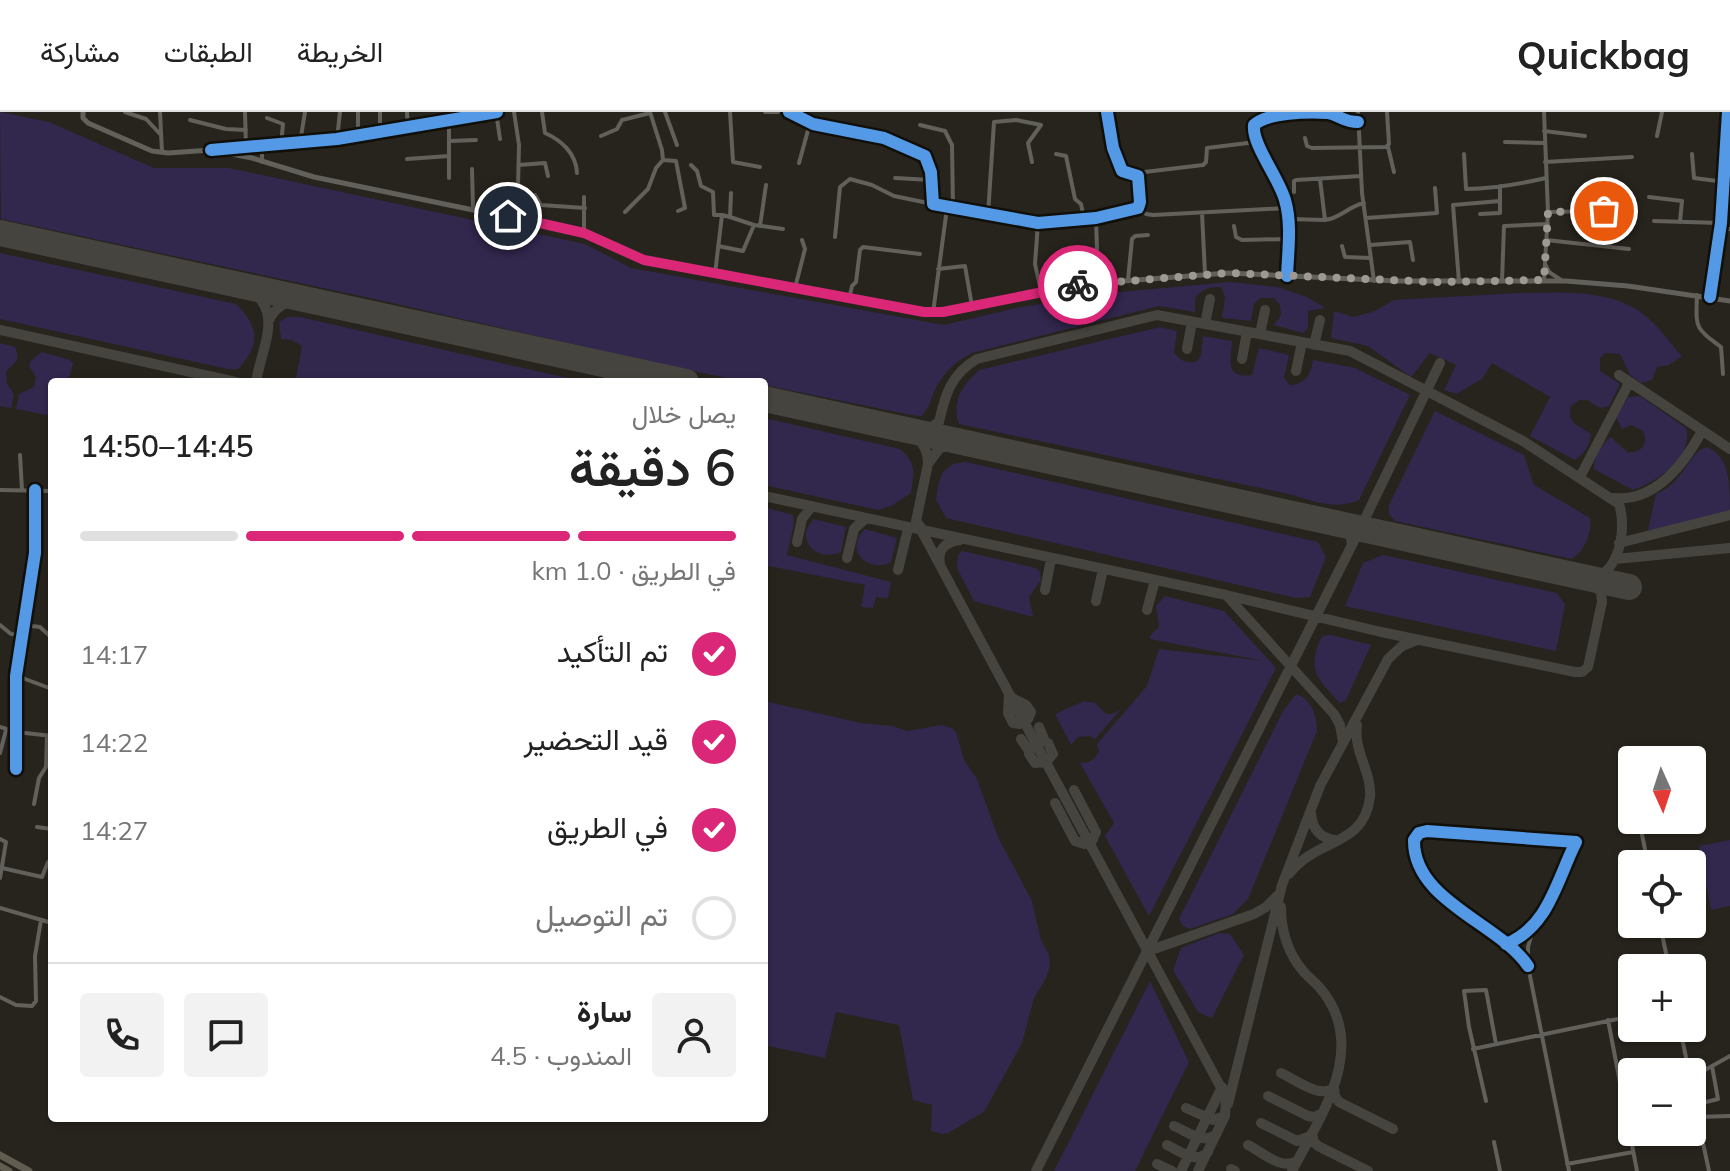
<!DOCTYPE html>
<html lang="ar">
<meta charset="utf-8">
<style>
:root{--surface:#fff;--page:#f2f2f2;--text:#222;--muted:#767676;--line:#e0e0e0;--accent:#db2777}
body{margin:0;font-family:Mulish,Vazirmatn,sans-serif;background:var(--page);color:var(--text);direction:rtl;height:100vh;display:flex;flex-direction:column;font-size:30px;white-space:nowrap}
*{box-sizing:border-box;margin:0}
p{font-size:26px;color:var(--muted)}
.icon{flex:none;width:44px;height:44px;fill:none;stroke:currentColor;stroke-width:2;stroke-linecap:round;stroke-linejoin:round}
.map{position:relative;flex:1;overflow:hidden;direction:ltr}
.side{position:absolute;left:48px;top:266px;width:720px;height:744px;display:flex;flex-direction:column;background:var(--surface);border-radius:8px;box-shadow:0 2px 6px #0004;direction:rtl}
.side>*{flex:none}
.needle{width:52px;rotate:177deg}
.fabs{position:absolute;left:1618px;top:634px;display:grid;gap:16px}
.fabs a{display:grid;place-items:center;width:88px;height:88px;border-radius:8px;background:var(--surface);box-shadow:0 2px 6px #0004;font-size:40px}
.pin{position:absolute;display:grid;place-items:center;width:68px;height:68px;color:#fff;margin:-34px;border:4px solid #fff;border-radius:50%;box-shadow:0 2px 8px #0007}
.courier{position:absolute;display:grid;place-items:center;width:80px;height:80px;margin:-40px;border:6px solid #db2777;border-radius:50%;background:#fff;color:#222;box-shadow:0 2px 10px #0007}
.overview em{font-style:normal;font-weight:600}
.overview div{display:flex;flex-direction:column-reverse}
.overview{display:flex;align-items:center;justify-content:space-between;height:136px;padding:0 32px}
h1{font-size:52px;font-weight:600;line-height:60px}
.bar{display:grid;grid-template-columns:repeat(4,1fr);gap:12px 8px;align-content:center;height:96px;padding:0 32px}
.bar i{height:10px;border-radius:6px;background:var(--line)}
.bar .current{background:var(--accent)}
.bar p{grid-column:span 4}
.line{display:flex;align-items:center;gap:20px;padding:0 32px;border-top:2px solid var(--line)}
.line div{flex:1}
.round{display:grid;place-items:center;flex:none;width:84px;height:84px;border-radius:8px;background:var(--page)}
ol{padding:0 32px;list-style:none}
li{display:flex;align-items:center;gap:24px;height:88px}
li p{margin-inline-start:auto}
li .icon{padding:8px;border-radius:50%;background:var(--accent);color:#fff;stroke-width:4}
li:last-child{color:var(--muted)}
li i{width:44px;height:44px;border:4px solid var(--line);border-radius:50%}
header{display:flex;align-items:center;gap:48px;box-sizing:border-box;height:112px;padding:0 40px;background:var(--surface);border-bottom:2px solid var(--line)}
header strong{font-size:38px}
nav{display:flex;gap:44px;margin-inline-start:auto;font-size:28px}
.map>svg:first-child{display:block}
.green{fill:#32274d}
.lines{fill:none;stroke-linecap:round;stroke-linejoin:round}
.taxiway{stroke:#46443e;stroke-width:10}
.runway{stroke:#46443e;stroke-width:26}
.minor{stroke:#62605a;stroke-width:4}
.secondary{stroke:#62605a;stroke-width:5}
.trunk{stroke:#615c50;stroke-width:7}
.cycleway-casing{stroke:#110f09;stroke-width:17}
.cycleway{stroke:#5399e6;stroke-width:12}
.done{stroke:#9e9a93;stroke-width:8;stroke-dasharray:0 14.4}
.route{stroke:#db2777;stroke-width:10}
</style>
<header>
<strong>Quickbag</strong>
<nav><a>الخريطة</a><a>الطبقات</a><a>مشاركة</a></nav>
</header>
<div class="map">
<svg width="1730" height="1059" viewBox="0 0 1730 1059">
<rect width="100%" height="100%" fill="#27241d"/>
<path class="green" d="M0,0l49,10 105,46h75l356,76 46,24 313,57 72,-17 82,-14 133,-12 46,5 30,10 18,11 -17,3v17l-5,5 -29,-8 7,-10 -1,-10 -6,-7h-14l-6,6 -3,17 -29,-3 3,-21 -4,-10c-12,0 -19,2 -26,11v14l-36,-6 -187,47c-19,10 -30,21 -39,41 -3,9 -5,16 -12,22l-10,-1 -147,-30v-3h-17l-88,-18 -289,-66 -369,-79z
M0,141l236,51c23,22 25,41 2,65h-10l-228,-50z
M1519,181c41,0 89,-5 124,21 15,11 27,29 39,42l-13,9 -12,2 -5,13 -11,3 -11,-8 -10,-21 -15,-1 -5,5v13l20,13 -11,22c-10,4 -13,0 -21,-6h-9l-9,7v10l5,7 16,10c-1,11 -6,19 -16,26l-45,-24 20,-39 -58,-34 -10,16 -26,15 -12,-4 12,-25 -26,-12 -19,24 -43,-31 -37,-8 3,-27 19,6 22,-6 19,-11z
M287,205h13l285,65h-286l-3,-4 6,-32 -10,-6 -11,-1 -2,-17z
M1160,215l17,4 -3,21c6,9 12,11 22,10l5,-7 2,-19 29,5c-1,18 -8,38 20,34l7,-27 30,7 -5,23 6,7c15,0 21,-11 23,-25l42,8 55,27 -51,105c-23,10 -44,2 -66,-5l-334,-71c-8,-23 4,-39 20,-54z
M0,231l15,4c6,15 0,14 -9,25l1,12 7,10 -3,14 -11,-2z
M42,240l28,8 3,3 -3,12 -6,7h-12v34l-36,-7 3,-15 15,-7 2,-10 -7,-11 2,-6z
M1640,284l46,32c8,30 -30,54 -53,62l-39,-21c0,-13 7,-24 17,-32l16,15c14,2 22,-9 16,-21l-12,-6 -9,4 -6,-12 12,-20z
M1435,299l89,44 10,30 56,33c2,16 -5,32 -18,41l-177,-38 -6,-7v-9z
M764,306l136,31c17,15 14,23 11,44l-20,13 -13,4 -114,-25z
M1707,335c23,10 23,37 23,63l-73,21 -9,-1 8,-36c29,-11 31,-42 51,-47z
M966,350l352,80 8,15 -16,40 -14,1 -350,-80 -10,-18 2,-15 5,-13 10,-8z
M764,395l29,8 1,9 -7,31 104,27 -3,16 -12,-1 -3,11 -12,-1 4,-22 -101,-20z
M814,407l32,8 -5,25c-24,11 -48,-13 -27,-33z
M865,417l32,9 -6,24c-23,12 -48,-12 -26,-33z
M962,439l74,17 4,4 1,8 -12,17 4,20 -59,-16 -17,-33 1,-13z
M1383,443l174,38 8,12 -9,46 -211,-45 18,-43z
M1165,484l59,15 52,57 -127,248 -44,-80 9,-13 -34,-60c10,0 14,-3 19,-12l-2,-7 50,-58 12,-37 105,12 -114,-22v-3l9,-9 -3,-21z
M1331,523l40,10 -25,55 -6,3c-23,-25 -34,-33 -18,-67z
M1296,582c16,5 21,22 21,37l-69,168 -15,15 -43,15 -7,-3 -4,-7 104,-208z
M764,589l97,22 32,3 14,5 34,-6 11,3 4,4 8,28 13,19 21,58 34,64 9,39 8,15 1,11 -4,12 -12,20 -12,45 -38,69 -36,21 -6,1 -11,-3 1,-26 -19,-5 -14,-75 -63,-13 -11,46 -61,-13z
M1084,589l11,2 11,11h6l9,-5 -26,30 -5,-3 -12,1 -7,8 -16,-31z
M1730,728v66l-19,4 -12,-64z
M1219,821l11,1 14,21 -32,63 -14,-6 -25,-42 8,-22z
M1150,869l39,81 -54,109h-81z"/>
<g class="lines">
<path class="taxiway" d="M247,175c38,25 15,58 9,95
M269,208c7,-14 18,-19 33,-21
M1205,212l5,-25
M0,218l236,52
M1260,222l5,-24
M1314,233l6,-25
M1187,237l5,-27
M1242,247l5,-27
M589,249l16,10 6,11
M1296,259l6,-29
M1619,263l111,74
M621,270l20,-10
M902,317c16,8 26,16 26,35l11,-15 19,-8
M921,322l18,-12c6,-27 12,-48 38,-63l180,-44 193,36 173,90 96,63c8,24 1,73 -31,74
M1580,365l49,-94
M764,384l462,99 155,37 194,40h7l6,-5 14,-65 -1,-10 -13,-14
M1614,386c42,4 70,-34 88,-67
M1339,412l11,9 2,12
M921,418l305,567 -1,19 -27,55
M923,418l-7,-9 12,-57
M797,430l5,-23 10,-13
M1619,431l111,-28
M847,446l7,-29 12,-11
M1615,447l115,-11
M940,452c-3,-15 6,-22 20,-24
M898,458l10,-41
M1045,478l6,-31
M1228,485l106,117 6,11 3,17
M1096,489l7,-32
M1147,498l8,-30
M1009,582l-1,19 5,10 7,1 8,-5 3,-7 -5,-7 -14,-7
M1021,627l6,9h7l10,-9 -5,-12
M1029,642l6,9 11,-1 7,-8 -5,-11
M1055,691l20,38 9,3 8,-3 4,-9 -22,-42
M1311,701c1,15 8,25 24,27
M1289,762c28,-37 75,-26 81,-77 2,-25 -17,-46 -13,-72
M1281,795c0,23 7,46 22,64 5,6 12,11 17,17 50,59 1,127 -28,183
M1148,839l106,-37 12,-7 11,-11
M1281,961c15,7 39,26 53,15l1,8 4,6 54,27
M1268,984l40,20 7,1 6,-3
M1228,992l54,-219 38,-99 68,-127 14,-13 15,-6
M1186,996l27,12 12,-4
M1261,1011l36,18 11,-4
M1174,1014c14,6 31,20 43,7
M1312,1021l2,9 4,4 50,25
M1167,1033c13,6 29,20 41,7
M1248,1033c14,7 34,26 49,16
M1157,1052l15,7
M1231,1057l4,2
M1036,1059l324,-642 80,-166
M1181,1059l41,-84"/>
<path class="runway" d="M0,121l686,149
M764,287l865,188"/>
<path class="minor" d="M125,0l21,7 15,16
M160,0l2,40
M245,0l1,35
M407,0l1,16
M496,0l4,27
M514,0l5,33 -1,42 8,33
M542,0l3,21c16,7 31,20 32,40
M665,0l12,33
M730,0l3,50 27,5
M765,0h13
M789,0l24,12 71,14 41,18 6,16 2,32 105,19 58,-5 42,-10 2,-6 -2,-26 -16,-5 -9,-23 -6,-36
M1358,0l4,81 12,88
M1544,0l4,100 -4,68
M267,6l16,6 -2,21
M190,8l36,9 20,1
M449,8v58
M920,13l25,6 7,14 1,64
M1544,19l41,5
M380,20v-20
M358,23v-23
M601,24l16,-7 5,-9 28,-7
M1657,24l5,-24
M1305,26l2,8 5,2 74,-1 3,-3 -2,-32
M337,27l3,-27
M450,29l26,-1
M1505,30l39,1
M300,31l5,-31
M262,34v16
M1388,35l6,25
M218,38l119,-11 160,-27
M1056,42l10,2 9,43 6,5 3,14
M1464,42l2,35c26,0 54,-5 80,-11
M1692,42l2,24 31,4
M407,47l42,-3
M663,48l13,1 9,47 -7,3
M1545,50l87,-5
M799,51l11,-40
M519,53l26,-2 3,13
M691,53l6,6 4,15 12,6 1,23h8
M472,57l1,39
M1136,61l67,-8 3,-3 1,-14 49,-6
M895,66l36,2
M1294,80v-11l2,-1 65,-4
M535,83l6,10 44,3
M584,85v36
M1649,85l33,4 -2,20
M1138,96l8,6 7,1 134,-7
M625,100l23,-23 8,-21 7,-8 -1,-10 -12,-38
M1548,100l55,-1 8,-13
M1202,101l3,61
M1480,102l20,-1v-27
M988,103l6,-93 22,-2 25,5 -13,18 4,19
M730,105l24,8
M1096,106l2,65
M1366,106l71,-5 -2,-25
M1288,107l37,1 -5,-41
M1325,108c14,-1 24,-14 39,-17
M1654,109l66,2
M1038,111l-3,41 6,27
M760,114l6,-41
M1234,114l2,11 6,3 47,-1
M1720,118l10,-1
M835,125l5,-50 10,-8 22,6 22,11 39,8
M1546,128l83,9
M1370,133l40,-3 3,18
M718,134l25,5 11,-26 29,4
M1342,134l3,11 26,1
M1545,152l4,8 12,8
M938,157l27,-3 7,40
M715,162l7,-59 8,2 1,-24
M1287,164c1,-25 5,-52 -2,-76 -7,-24 -33,-55 -31,-75 14,-13 54,-13 74,-12 13,3 16,9 30,9
M1128,168l4,-41 3,-3 13,-1
M1502,169l2,-55 44,-2
M1459,170l-6,-77 47,-4
M795,176l10,-39 -3,-9
M1697,183c-1,33 -3,32 24,52l2,27
M1710,185l11,-74 7,-111
M849,187l3,-13 4,-4 4,-32 3,-3 57,7
M933,201l14,-105
M20,343l2,35
M0,378l52,1
M0,513l11,9 12,1
M23,513l17,2 12,11
M17,564l35,13
M0,615l16,5 36,4
M0,641l6,-23
M16,657v-93l19,-123v-63
M34,692l5,-26 7,-11 1,-31
M1639,708l9,44
M37,715l15,2
M0,727l6,3 -6,36
M2,756l40,9 6,-15 4,-3
M0,796l52,15
M1660,812l9,44
M1534,814l-6,21v19l41,205
M1506,832c43,-17 51,-65 70,-102l-149,-11 -8,2 -5,7c-1,61 85,83 114,126
M0,885l16,8 16,1 4,-5 -1,-45 6,-36
M1608,908l29,151
M1680,916l9,44
M1473,937l159,-33
M1627,957l33,-6 4,9
M1690,960l15,-2 25,-14
M1622,975l10,-2
M1692,980l17,79
M1486,989l-17,-74 -5,-36 22,-1 10,54
M1694,993l24,-6 -6,-33
M1696,1005l34,-1
M1494,1030l6,29
M1567,1052l66,-12"/>
<path class="secondary" d="M83,0v6l5,5 64,28 16,2 43,-3 41,8 62,19 270,56 60,27 280,52h19l106,-23 49,-6 130,-10 169,8h169l62,5 102,15"/>
<path class="trunk" d="M0,1043l29,16
M0,1054l9,5"/>
<g class="cycleway-casing">
<path id="cycleway" d="M789,0l24,12 71,14 41,18 6,16 2,32 105,19 58,-5 42,-10 2,-6 -2,-26 -16,-5 -9,-23 -6,-36
M211,38l126,-11 160,-27
M1287,164c1,-25 5,-52 -2,-76 -7,-24 -33,-55 -31,-75 14,-13 54,-13 74,-12 13,3 16,9 30,9
M1710,185l11,-74 7,-111
M16,657v-93l19,-123v-63
M1506,832c43,-17 51,-65 70,-102l-149,-11 -8,2 -5,7c-1,61 85,83 114,126"/>
</g>
<use href="#cycleway" class="cycleway"/>
</g>
<g class="lines">
<path class="done" d="M1078,173l150,-12 207,9 109,-2 4,-68 56,-1"/>
<path class="route" d="M508,104l76,17 60,27 280,52h19l135,-27"/>
</g>
</svg>
<div class="fabs">
<a><svg class="needle" viewBox="-14 -14 28 28"><path d="M0-13l5 13h-10z" fill="#e53935"/><path d="M0 13l5-13h-10z" fill="#767676"/></svg></a>
<a><svg class="icon" aria-label="locate" viewBox="0 0 24 24"><circle cx="12" cy="12" r="6"/><path d="M12 2v4M12 18v4M2 12h4M18 12h4"/></svg></a>
<a>+</a>
<a>−</a>
</div>
<div class="pin" style="left:1604px;top:99px;background:#ea580c"><svg class="icon" aria-label="bag" viewBox="0 0 24 24"><path d="M5 8h14l-1 12H6zM9 8a3 3 0 0 1 6 0"/></svg></div>
<div class="pin" style="left:508px;top:104px;background:#1f2937"><svg class="icon" aria-label="home" viewBox="0 0 24 24"><path d="M3 11l9-7 9 7M6 9v11h12V9"/></svg></div>
<div class="courier" style="left:1078px;top:173px"><svg class="icon" aria-label="bike" viewBox="0 0 24 24"><circle cx="6" cy="16" r="4"/><circle cx="18" cy="16" r="4"/><path d="M6 16l4-8h5l3 8M10 8l3 8H6M13 5h3"/></svg></div>
<section class="side">
<div class="overview"><div><h1>6 دقيقة</h1><p>يصل خلال</p></div><em>14:45–14:50</em></div>
<div class="bar"><i class="current"></i><i class="current"></i><i class="current"></i><i></i><p>في الطريق · 1.0 km</p></div>
<ol>
<li><svg class="icon" aria-label="check" viewBox="0 0 24 24"><path d="M5 12l5 5 9-10"/></svg>تم التأكيد<p>14:17</p></li>
<li><svg class="icon" aria-label="check" viewBox="0 0 24 24"><path d="M5 12l5 5 9-10"/></svg>قيد التحضير<p>14:22</p></li>
<li><svg class="icon" aria-label="check" viewBox="0 0 24 24"><path d="M5 12l5 5 9-10"/></svg>في الطريق<p>14:27</p></li>
<li><i></i>تم التوصيل</li>
</ol>
<div class="line" style="height:144px"><a class="round"><svg class="icon" aria-label="person" viewBox="0 0 24 24"><circle cx="12" cy="8" r="4"/><path d="M4 21q1-7 8-7t8 7"/></svg></a><div><b>سارة</b><p>المندوب · 4.5</p></div><a class="round"><svg class="icon" aria-label="chat" viewBox="0 0 24 24"><path d="M4 5h16v11H9l-5 4z"/></svg></a><a class="round"><svg class="icon" aria-label="phone" viewBox="0 0 24 24"><path d="M5 4h4l2 5-3 2q2 4 5 5l2-3 5 2v4C11 20 4 13 5 4z"/></svg></a></div>
</section>
</div>
